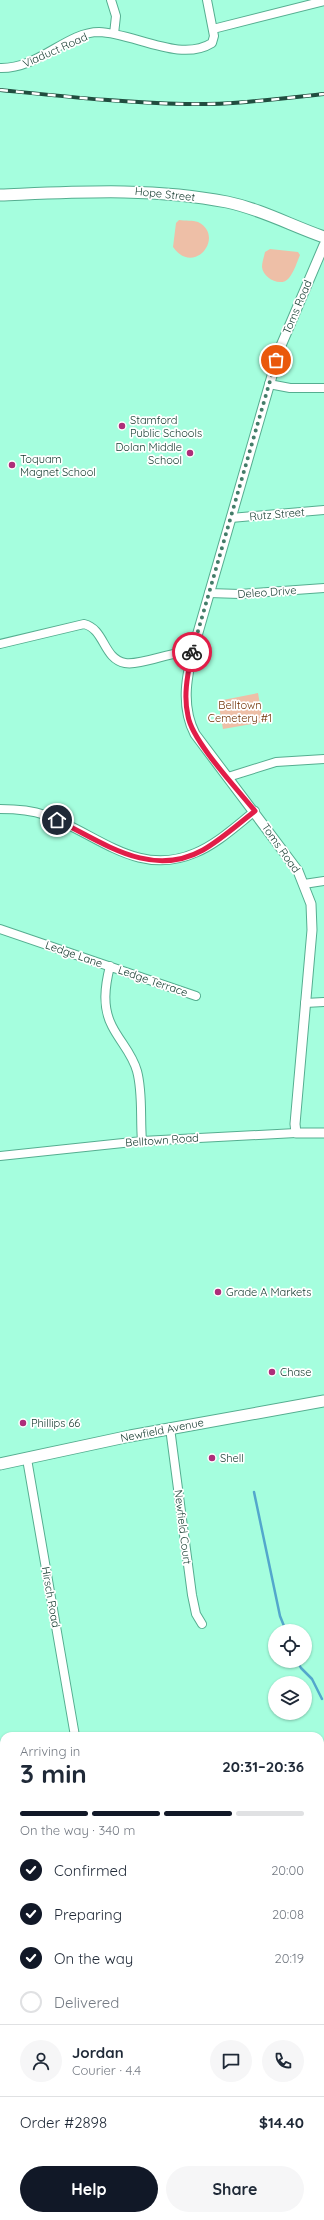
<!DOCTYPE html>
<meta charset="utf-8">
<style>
:root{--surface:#fff;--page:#f6f6f7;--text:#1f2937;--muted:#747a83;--line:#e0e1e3;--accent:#111827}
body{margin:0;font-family:Quicksand,sans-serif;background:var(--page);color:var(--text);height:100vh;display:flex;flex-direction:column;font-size:15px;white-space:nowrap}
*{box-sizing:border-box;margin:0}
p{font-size:13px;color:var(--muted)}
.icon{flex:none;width:22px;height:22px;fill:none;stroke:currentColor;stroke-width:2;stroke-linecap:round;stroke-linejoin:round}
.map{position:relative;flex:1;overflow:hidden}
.sheet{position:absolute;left:0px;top:1732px;width:324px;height:488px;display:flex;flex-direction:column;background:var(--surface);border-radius:12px 12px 0 0;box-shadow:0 1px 3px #0004}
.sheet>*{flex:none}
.fabs{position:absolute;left:268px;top:1624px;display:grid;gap:8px}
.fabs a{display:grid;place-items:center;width:44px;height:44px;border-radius:50%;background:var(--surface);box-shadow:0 1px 3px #0004;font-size:20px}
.pin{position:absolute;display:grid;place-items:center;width:34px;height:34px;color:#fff;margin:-17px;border:2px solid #fff;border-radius:50%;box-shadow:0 1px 4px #0007}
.courier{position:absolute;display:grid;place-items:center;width:40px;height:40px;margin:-20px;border:3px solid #e11d48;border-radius:50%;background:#fff;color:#222;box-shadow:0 1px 5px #0007}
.summary em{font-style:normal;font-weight:700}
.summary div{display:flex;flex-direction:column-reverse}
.summary{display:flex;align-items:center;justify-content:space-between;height:68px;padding:0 20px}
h1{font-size:26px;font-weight:700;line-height:30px}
.bar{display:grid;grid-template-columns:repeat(4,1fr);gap:6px 4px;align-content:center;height:48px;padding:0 20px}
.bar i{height:5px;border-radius:3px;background:var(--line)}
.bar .on{background:var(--accent)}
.bar p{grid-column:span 4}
.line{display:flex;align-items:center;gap:10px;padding:0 20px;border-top:1px solid var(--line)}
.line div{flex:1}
.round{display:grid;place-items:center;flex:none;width:42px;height:42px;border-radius:21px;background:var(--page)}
ol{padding:0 20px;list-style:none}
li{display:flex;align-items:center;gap:12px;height:44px}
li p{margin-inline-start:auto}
li .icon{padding:4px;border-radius:50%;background:var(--accent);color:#fff;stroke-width:4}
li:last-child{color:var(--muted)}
li i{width:22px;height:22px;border:2px solid var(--line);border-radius:50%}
.primary-button{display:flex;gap:8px;margin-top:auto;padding:8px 20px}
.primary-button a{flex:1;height:46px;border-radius:24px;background:var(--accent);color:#fff;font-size:16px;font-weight:700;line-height:46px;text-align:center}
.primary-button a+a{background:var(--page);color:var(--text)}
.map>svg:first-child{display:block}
.green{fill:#eebfa7}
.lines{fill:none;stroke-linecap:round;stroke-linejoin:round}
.stream{stroke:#53a7cc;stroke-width:2.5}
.minor-casing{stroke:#55ae90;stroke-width:10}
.tertiary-casing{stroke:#55ae90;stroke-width:11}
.secondary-casing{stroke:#55ae90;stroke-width:13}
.minor{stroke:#fff;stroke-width:8}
.tertiary{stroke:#fff;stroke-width:9}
.secondary{stroke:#fff;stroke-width:11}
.rail-casing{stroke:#214d3f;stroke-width:4}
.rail{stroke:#fff;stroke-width:2.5;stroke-dasharray:8;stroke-linecap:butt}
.done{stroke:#447c69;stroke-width:4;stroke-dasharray:0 7.2}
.route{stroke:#e11d48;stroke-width:5}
.poi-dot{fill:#ae2d79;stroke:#fff;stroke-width:1.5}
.labels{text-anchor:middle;stroke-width:3.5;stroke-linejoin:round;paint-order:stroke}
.street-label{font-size:11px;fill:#10362a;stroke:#fff}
.poi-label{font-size:11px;fill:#10362a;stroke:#fff;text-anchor:start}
.park-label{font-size:11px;fill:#703204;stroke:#fff}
</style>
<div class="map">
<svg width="324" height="2220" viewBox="0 0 324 2220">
<rect width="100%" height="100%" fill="#a5fede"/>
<path class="green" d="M179,220c6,1 14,0 19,2 28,14 -4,55 -25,25l3,-24z
M270,249l28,3 2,3c-3,7 -6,17 -11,23 -8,10 -26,0 -27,-11 0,-5 2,-10 3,-15z
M258,693l5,29 -40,7 -5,-28z"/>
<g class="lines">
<path class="stream" d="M254,1492l26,124 6,15
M297,1661l4,7 11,11 10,20"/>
<g class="minor-casing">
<path id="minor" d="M111,0l5,16 -2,18
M213,29l111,-28
M0,68c39,1 66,-36 99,-36 35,1 81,31 113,11l2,-7 -7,-36
M269,384l21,4h34
M231,518l93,-8
M209,593l31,1 84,-6
M0,644l84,-20c21,5 19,35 41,39 15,3 48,-12 68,-12
M228,777l48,-15 48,-3
M0,809c15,0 31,1 45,6 52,18 92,63 150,38 22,-9 41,-27 60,-42
M304,884l20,-3
M0,929l196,67
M110,966c-5,20 -8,41 2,60 8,16 20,27 25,45 6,22 3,47 5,70
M305,1003l19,-1
M0,1156l142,-15 154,-8
M170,1428l22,167 4,19 6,10
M27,1459l48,277
M320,1818l4,1
M320,1878l4,-1
M0,2006l1,8
M320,2094l4,-2
M0,2186l4,9
M14,2216l2,4"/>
</g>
<g class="tertiary-casing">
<path id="tertiary" d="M324,245l-44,103 -85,295c-8,31 -15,62 0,91l103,137 13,33 1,26 -17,194 1,9h28"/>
</g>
<g class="secondary-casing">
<path id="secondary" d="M0,195c76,-3 152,-8 227,7 34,7 65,24 97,35
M0,1464l130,-28 194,-35"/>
</g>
<use href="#minor" class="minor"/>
<use href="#tertiary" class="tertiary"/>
<use href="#secondary" class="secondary"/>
<g class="rail-casing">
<path id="rail" d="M0,90c61,6 123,13 185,14 46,1 93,-5 139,-10"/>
</g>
<use href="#rail" class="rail"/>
</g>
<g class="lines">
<path class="done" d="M192,652l84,-292"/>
<path class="route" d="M57,820c47,23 94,59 146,30 19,-11 35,-26 52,-39 -17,-21 -63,-70 -67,-95 -5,-21 0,-43 4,-64"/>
</g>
<g class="poi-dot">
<circle cx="122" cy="426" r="4"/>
<circle cx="190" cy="453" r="4"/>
<circle cx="12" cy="465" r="4"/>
<circle cx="218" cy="1292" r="4"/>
<circle cx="272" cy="1372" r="4"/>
<circle cx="23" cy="1423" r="4"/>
<circle cx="212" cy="1458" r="4"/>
</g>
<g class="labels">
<g class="street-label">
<text transform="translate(55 50) rotate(-24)" y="4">Viaduct Road</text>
<text transform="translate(165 194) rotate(6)" y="4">Hope Street</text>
<text transform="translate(297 307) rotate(-67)" y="4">Toms Road</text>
<text transform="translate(277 514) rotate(-5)" y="4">Rutz Street</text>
<text transform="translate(267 592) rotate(-4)" y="4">Deleo Drive</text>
<text transform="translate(281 848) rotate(55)" y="4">Toms Road</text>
<text transform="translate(74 954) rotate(19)" y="4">Ledge Lane</text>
<text transform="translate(153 981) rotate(19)" y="4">Ledge Terrace</text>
<text transform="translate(162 1140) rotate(-4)" y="4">Belltown Road</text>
<text transform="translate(162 1430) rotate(-11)" y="4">Newfield Avenue</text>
<text transform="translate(183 1527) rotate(83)" y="4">Newfield Court</text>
<text transform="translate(51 1597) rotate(80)" y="4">Hirsch Road</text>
</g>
<g class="poi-label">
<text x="130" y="424">Stamford<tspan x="130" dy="13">Public Schools</tspan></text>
<text x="182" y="451" text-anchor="end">Dolan Middle<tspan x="182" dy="13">School</tspan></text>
<text x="20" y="463">Toquam<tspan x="20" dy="13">Magnet School</tspan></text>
<text x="226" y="1296">Grade A Markets</text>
<text x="280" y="1376">Chase</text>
<text x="31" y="1427">Phillips 66</text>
<text x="220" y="1462">Shell</text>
</g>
<g class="park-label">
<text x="240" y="709">Belltown<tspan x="240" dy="13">Cemetery #1</tspan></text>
</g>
</g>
</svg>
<div class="fabs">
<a><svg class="icon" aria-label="locate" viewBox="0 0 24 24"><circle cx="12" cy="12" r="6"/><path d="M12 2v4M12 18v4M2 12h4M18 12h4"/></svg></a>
<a><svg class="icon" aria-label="layers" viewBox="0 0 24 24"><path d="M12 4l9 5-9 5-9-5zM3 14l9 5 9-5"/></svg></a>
</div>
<div class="pin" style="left:276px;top:360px;background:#ea580c"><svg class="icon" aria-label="bag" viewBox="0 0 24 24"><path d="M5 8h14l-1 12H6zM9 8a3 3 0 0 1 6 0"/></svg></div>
<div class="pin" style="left:57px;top:820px;background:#1f2937"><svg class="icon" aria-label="home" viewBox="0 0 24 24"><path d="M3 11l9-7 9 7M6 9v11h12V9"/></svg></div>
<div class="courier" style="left:192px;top:652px"><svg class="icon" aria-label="bike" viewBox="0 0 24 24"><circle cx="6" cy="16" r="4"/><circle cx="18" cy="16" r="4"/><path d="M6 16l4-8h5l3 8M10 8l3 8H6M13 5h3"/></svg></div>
<section class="sheet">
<div class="summary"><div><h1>3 min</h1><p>Arriving in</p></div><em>20:31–20:36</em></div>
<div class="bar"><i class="on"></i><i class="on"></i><i class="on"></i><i></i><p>On the way · 340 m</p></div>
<ol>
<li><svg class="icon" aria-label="check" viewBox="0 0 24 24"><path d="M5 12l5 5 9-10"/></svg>Confirmed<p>20:00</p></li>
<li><svg class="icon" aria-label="check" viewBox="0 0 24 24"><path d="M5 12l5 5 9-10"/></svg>Preparing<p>20:08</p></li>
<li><svg class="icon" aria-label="check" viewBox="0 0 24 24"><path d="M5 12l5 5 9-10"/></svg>On the way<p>20:19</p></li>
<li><i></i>Delivered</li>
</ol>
<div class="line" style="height:72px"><a class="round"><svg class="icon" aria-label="person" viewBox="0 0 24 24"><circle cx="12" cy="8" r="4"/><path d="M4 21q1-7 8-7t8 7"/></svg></a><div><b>Jordan</b><p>Courier · 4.4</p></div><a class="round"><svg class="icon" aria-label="chat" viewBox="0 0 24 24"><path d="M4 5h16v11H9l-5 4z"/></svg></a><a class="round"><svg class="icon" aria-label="phone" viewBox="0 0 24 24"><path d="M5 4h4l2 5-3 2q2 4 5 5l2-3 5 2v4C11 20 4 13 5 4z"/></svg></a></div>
<div class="line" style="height:52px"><div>Order #2898</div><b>$14.40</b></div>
<div class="primary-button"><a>Help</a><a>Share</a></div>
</section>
</div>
